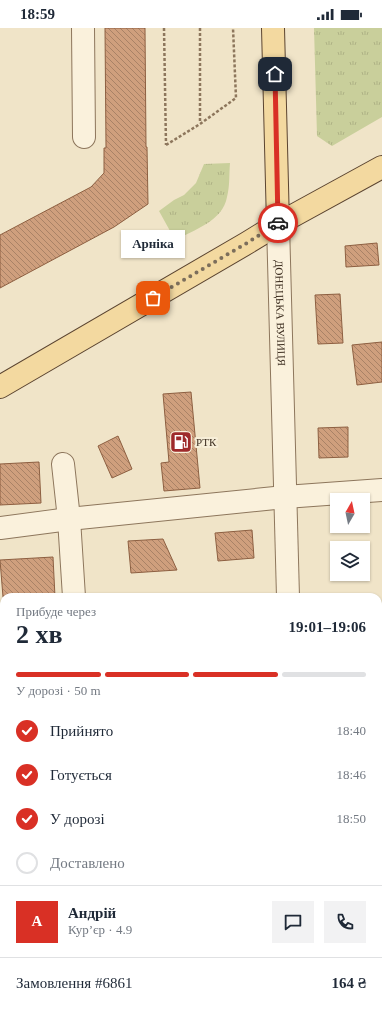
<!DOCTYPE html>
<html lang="uk">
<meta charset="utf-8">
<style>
:root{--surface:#fff;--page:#f2f2f3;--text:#1f2937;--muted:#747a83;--line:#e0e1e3;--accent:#d93025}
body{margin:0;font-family:"Times New Roman",serif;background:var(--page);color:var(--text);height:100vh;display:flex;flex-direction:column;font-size:15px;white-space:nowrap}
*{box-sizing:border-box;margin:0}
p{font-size:13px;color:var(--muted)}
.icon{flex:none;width:22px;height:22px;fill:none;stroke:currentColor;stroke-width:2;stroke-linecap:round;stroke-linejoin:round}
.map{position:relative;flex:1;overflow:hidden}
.panel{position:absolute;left:0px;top:565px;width:382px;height:424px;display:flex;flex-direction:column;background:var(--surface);border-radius:12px 12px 0 0;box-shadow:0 1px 3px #0004}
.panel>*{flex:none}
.needle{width:26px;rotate:9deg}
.fabs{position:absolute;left:330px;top:465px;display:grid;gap:8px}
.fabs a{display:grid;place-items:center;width:40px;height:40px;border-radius:0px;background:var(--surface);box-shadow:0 1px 3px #0004;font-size:20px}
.pin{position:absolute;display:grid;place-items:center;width:34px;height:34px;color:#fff;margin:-17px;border-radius:8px;box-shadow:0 2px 6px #0006}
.courier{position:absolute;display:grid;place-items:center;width:40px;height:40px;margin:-20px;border:3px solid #d93025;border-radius:50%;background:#fff;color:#222;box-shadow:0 1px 5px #0007}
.bubble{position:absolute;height:28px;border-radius:0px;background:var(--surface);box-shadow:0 1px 3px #0004;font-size:13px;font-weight:800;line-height:28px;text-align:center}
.overview em{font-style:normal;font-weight:800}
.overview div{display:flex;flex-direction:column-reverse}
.overview{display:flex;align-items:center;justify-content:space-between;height:68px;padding:0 16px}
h1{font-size:26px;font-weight:800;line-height:30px}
.bar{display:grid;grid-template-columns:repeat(4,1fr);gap:6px 4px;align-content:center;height:48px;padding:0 16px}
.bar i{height:5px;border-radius:3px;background:var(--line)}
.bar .on{background:var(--accent)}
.bar p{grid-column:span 4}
.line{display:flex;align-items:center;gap:10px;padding:0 16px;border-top:1px solid var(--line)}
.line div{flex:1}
.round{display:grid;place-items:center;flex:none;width:42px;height:42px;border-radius:0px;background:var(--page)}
ol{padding:0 16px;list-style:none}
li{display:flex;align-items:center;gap:12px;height:44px}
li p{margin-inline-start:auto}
li .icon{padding:4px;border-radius:50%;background:var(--accent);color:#fff;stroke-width:4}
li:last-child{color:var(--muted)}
li i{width:22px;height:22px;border:2px solid var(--line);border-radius:50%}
.status{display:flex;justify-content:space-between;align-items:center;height:28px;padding:0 20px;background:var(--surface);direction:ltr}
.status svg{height:11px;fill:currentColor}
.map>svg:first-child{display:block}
.grass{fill:url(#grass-tufts)}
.building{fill:url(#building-back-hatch);stroke:#8d5f41}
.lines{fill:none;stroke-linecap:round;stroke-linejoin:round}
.minor-casing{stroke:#8d765c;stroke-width:24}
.major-casing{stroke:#5b4430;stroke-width:24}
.path{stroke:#8d765c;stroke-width:2.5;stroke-dasharray:3 2;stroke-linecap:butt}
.minor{stroke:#faf1dc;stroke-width:22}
.major{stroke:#f3d9a0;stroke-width:22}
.done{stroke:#7c6e5b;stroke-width:4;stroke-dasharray:0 7.2}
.route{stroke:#d93025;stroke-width:5}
.labels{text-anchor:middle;stroke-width:4;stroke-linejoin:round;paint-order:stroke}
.street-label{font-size:11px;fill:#3d2e20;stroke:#f7eed8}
.poi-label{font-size:11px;fill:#3d2e20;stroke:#f7eed8;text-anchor:start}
</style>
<div class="status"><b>18:59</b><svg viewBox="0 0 49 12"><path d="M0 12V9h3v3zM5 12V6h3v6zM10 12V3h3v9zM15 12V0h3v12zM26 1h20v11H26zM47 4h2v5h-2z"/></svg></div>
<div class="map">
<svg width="382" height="989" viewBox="0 0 382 989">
<defs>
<pattern id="grass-tufts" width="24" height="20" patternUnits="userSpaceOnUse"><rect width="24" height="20" fill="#c9cf9b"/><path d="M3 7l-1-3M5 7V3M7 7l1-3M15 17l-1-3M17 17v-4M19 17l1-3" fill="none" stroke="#aeb285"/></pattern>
<pattern id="building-back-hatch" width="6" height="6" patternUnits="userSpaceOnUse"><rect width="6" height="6" fill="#cf9f7d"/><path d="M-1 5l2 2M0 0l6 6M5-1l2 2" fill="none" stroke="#a98266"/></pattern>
</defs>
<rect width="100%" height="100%" fill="#f0e4c8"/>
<path class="grass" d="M314,0h68v89l-50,29 -15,-10z
M230,135c-1,11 0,23 -3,34 -4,24 -33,33 -52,43l-16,-29 15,-11 10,-5 12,-12 8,-19z"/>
<path class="building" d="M105,0h40l1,119h1l1,57 -34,23 -114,61v-53l91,-48 13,-14v-25h2z
M377,215l2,22 -33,2 -1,-21z
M340,266l3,49 -25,1 -3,-49z
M382,314v40l-25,3 -5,-40z
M191,364l9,96 -36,3 -3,-28 8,-1 -6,-68z
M348,399v30l-29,1 -1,-30z
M118,408l14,33 -20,9 -14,-32z
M39,434l2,41 -41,2v-41z
M252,502l2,28 -36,3 -3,-28z
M163,511l14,31 -46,3 -3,-32z
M53,529l2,40h-52l-3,-37z"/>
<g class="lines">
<g class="minor-casing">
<g id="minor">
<path d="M83,0l1,109"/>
<path id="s1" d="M278,196l10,373"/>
<path d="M63,436l6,55 5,78"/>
<path d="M0,500l69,-9 216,-22 97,-7"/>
<path d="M378,675h4"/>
<path d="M0,695h4"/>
<path d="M378,873h4"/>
<path d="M0,878h4"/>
<path d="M158,989l1,-2 88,1"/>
</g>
</g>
<g class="major-casing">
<path id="major" d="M273,0l5,196
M0,359l247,-144 31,-19 104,-57"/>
</g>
<path class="path" d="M164,0l2,117
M200,0v95
M166,117l34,-21 36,-26 -3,-70
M0,986l4,-6"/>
<use href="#minor" class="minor"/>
<use href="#major" class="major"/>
</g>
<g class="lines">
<path class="done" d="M153,270l94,-55 31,-20"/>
<path class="route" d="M275,46l3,149"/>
</g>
<defs>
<g id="fuel-square" transform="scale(1.15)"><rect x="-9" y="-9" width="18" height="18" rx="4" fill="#9e2a2b" stroke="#f7eed8"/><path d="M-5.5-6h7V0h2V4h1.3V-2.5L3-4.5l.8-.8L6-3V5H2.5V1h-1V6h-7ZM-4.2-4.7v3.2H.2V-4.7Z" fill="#fff"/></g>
</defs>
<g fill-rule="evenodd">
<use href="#fuel-square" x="181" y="414"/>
</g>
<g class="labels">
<g class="street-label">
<text dy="4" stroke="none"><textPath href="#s1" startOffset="89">ДОНЕЦЬКА ВУЛИЦЯ</textPath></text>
</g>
<g class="poi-label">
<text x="196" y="418">РТК</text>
</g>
</g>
</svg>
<div class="fabs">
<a><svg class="needle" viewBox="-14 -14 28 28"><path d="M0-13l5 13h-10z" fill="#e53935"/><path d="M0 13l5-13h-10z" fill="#747a83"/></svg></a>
<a><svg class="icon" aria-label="layers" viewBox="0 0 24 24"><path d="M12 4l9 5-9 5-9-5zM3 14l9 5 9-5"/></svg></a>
</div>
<div class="pin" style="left:153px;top:270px;background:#ea580c"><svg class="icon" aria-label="bag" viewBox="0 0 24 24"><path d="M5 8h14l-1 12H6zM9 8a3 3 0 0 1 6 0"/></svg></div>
<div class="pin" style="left:275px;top:46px;background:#1f2937"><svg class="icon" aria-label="home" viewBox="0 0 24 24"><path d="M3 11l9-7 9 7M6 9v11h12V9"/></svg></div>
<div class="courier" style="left:278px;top:195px"><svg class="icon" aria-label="car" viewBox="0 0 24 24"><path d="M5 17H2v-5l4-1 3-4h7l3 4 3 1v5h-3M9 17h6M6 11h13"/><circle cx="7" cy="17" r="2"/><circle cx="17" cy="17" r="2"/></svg></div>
<div class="bubble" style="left:121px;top:202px;width:64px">Арніка</div>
<section class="panel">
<div class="overview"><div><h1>2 хв</h1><p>Прибуде через</p></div><em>19:01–19:06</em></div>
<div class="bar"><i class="on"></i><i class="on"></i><i class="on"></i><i></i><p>У дорозі · 50 m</p></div>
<ol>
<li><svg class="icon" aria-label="check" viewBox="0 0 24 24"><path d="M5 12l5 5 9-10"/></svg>Прийнято<p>18:40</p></li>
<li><svg class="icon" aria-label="check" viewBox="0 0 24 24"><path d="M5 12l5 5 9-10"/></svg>Готується<p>18:46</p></li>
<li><svg class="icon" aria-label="check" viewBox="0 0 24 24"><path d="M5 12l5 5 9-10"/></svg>У дорозі<p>18:50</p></li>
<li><i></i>Доставлено</li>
</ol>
<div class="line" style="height:72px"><b class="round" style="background:var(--accent);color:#fff">А</b><div><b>Андрій</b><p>Кур’єр · 4.9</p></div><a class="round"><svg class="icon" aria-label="chat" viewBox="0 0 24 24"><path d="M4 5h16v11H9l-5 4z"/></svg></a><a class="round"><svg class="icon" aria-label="phone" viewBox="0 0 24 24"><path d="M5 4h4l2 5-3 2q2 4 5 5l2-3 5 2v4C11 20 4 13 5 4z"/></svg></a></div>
<div class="line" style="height:52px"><div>Замовлення #6861</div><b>164 ₴</b></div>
</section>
</div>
